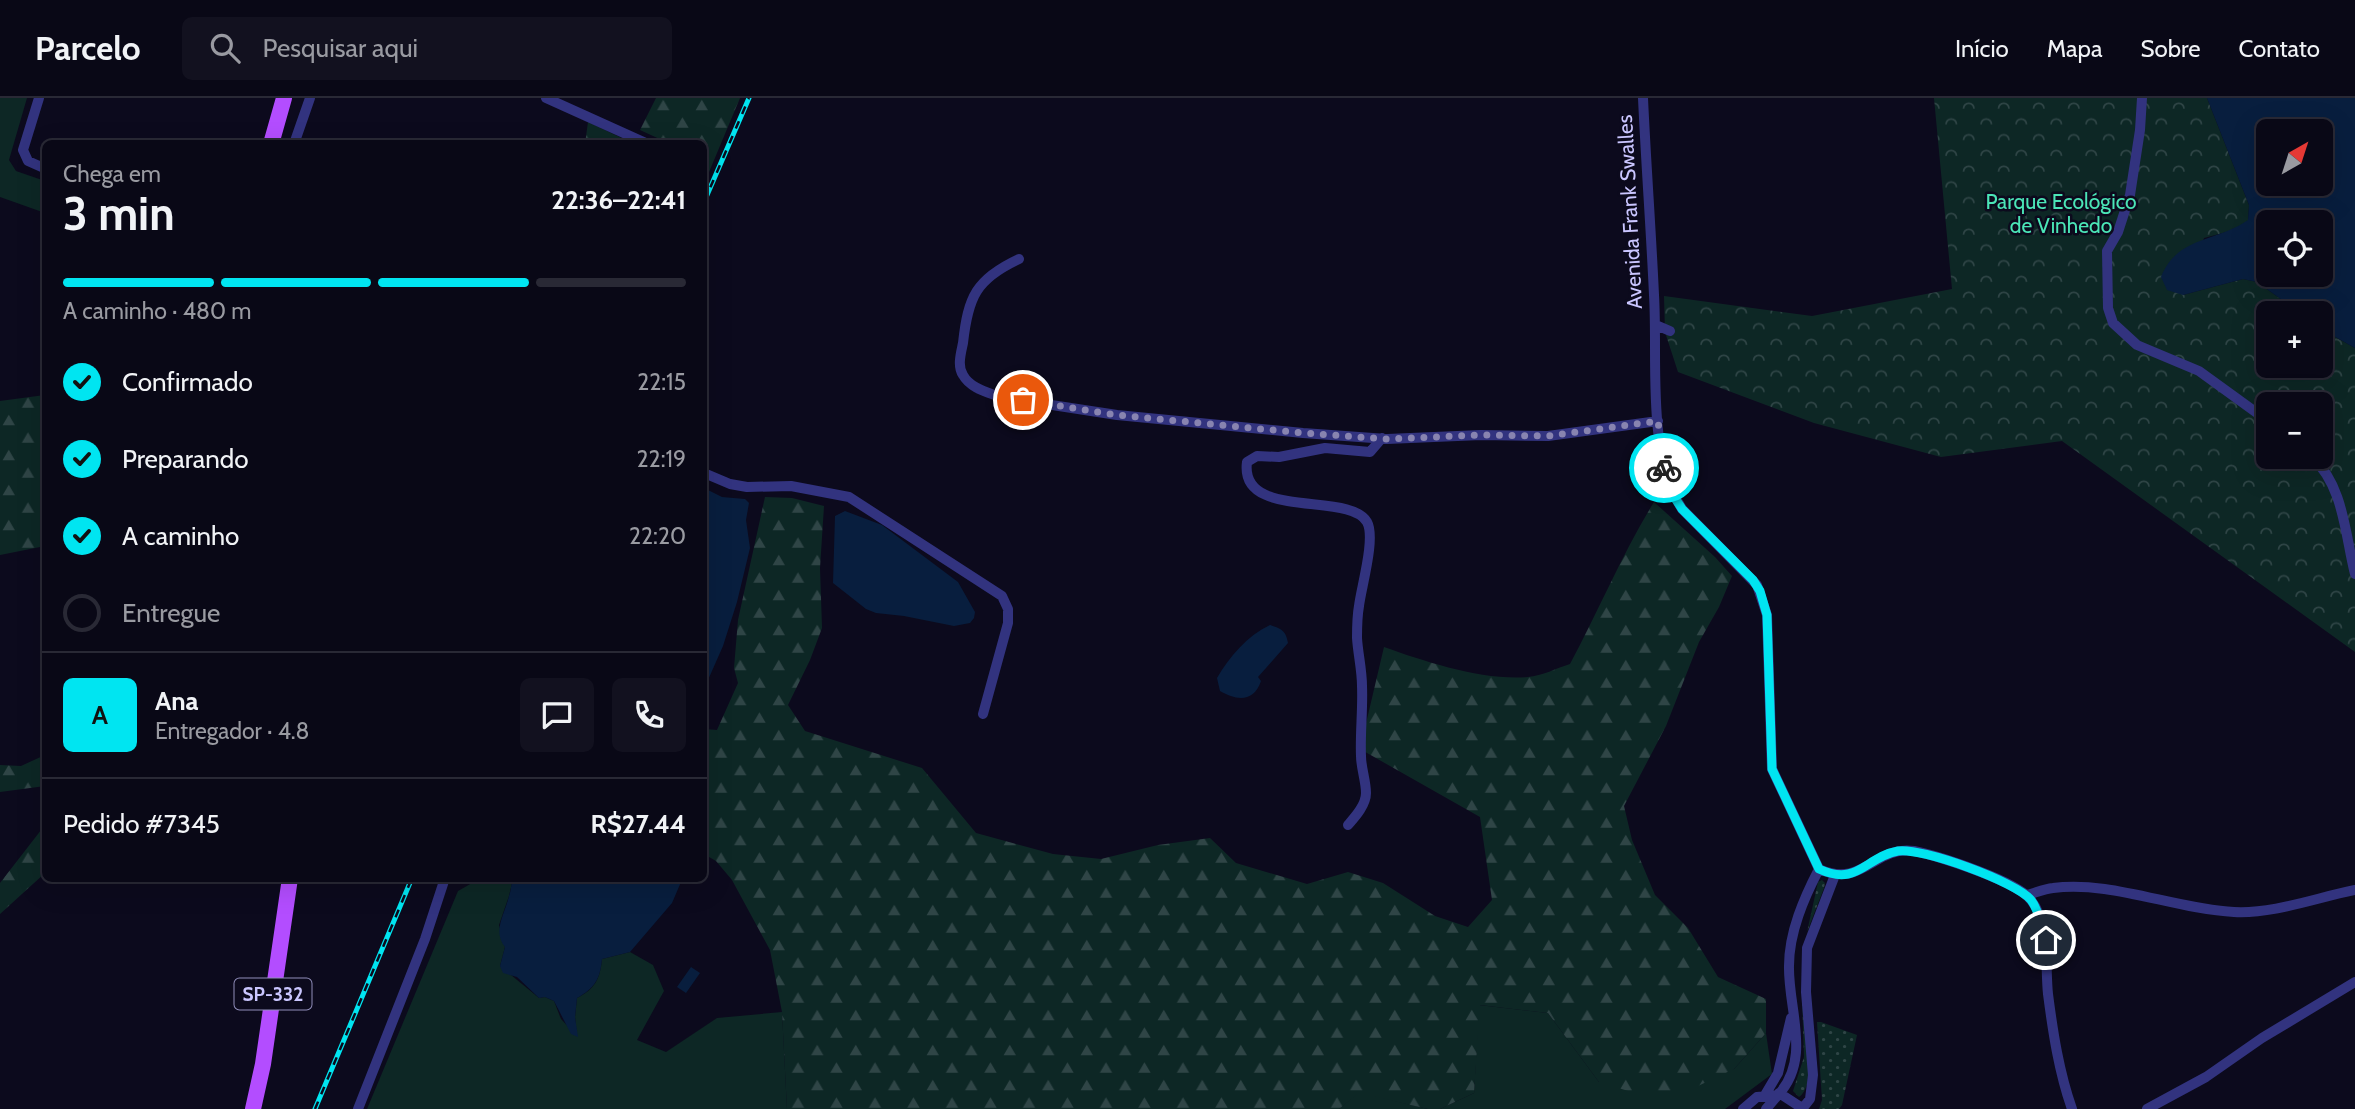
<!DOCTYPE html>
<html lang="pt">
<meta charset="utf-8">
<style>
:root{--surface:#090816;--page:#12111f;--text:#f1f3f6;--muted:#999aa1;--line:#292935;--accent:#00e5f1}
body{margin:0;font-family:Cabin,sans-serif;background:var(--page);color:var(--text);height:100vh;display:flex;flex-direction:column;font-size:26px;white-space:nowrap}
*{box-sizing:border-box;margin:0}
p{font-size:23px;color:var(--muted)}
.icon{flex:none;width:38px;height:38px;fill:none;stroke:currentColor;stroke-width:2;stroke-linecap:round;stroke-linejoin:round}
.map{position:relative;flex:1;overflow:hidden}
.sheet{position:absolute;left:42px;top:42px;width:665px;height:742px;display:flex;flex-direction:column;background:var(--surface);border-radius:10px;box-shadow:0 7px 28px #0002,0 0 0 2px var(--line)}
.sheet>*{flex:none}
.needle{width:46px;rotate:39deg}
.tools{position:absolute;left:2256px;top:21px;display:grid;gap:14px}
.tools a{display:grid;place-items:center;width:77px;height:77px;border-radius:10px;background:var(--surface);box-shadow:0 7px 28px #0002,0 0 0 2px var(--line);font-size:35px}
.pin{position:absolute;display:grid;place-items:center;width:60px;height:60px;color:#fff;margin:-30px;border:4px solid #fff;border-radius:50%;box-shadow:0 2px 7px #0007}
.courier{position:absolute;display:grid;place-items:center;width:70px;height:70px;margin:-35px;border:5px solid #00e5f1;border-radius:50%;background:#fff;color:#222;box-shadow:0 2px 9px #0007}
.summary em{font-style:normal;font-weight:800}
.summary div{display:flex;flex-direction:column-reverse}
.summary{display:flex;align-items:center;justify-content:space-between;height:119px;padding:0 21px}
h1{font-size:46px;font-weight:800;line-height:52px}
.bar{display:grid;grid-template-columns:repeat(4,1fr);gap:10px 7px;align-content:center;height:84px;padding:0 21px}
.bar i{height:9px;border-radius:5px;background:var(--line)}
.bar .active{background:var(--accent)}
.bar p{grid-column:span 4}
.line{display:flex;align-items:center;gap:18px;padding:0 21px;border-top:2px solid var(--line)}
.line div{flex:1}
.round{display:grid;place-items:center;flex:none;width:74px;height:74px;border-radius:10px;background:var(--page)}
ol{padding:0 21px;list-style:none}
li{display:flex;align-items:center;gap:21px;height:77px}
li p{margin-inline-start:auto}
li .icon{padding:7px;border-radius:50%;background:var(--accent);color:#111;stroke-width:4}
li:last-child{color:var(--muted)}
li i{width:38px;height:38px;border:4px solid var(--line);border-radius:50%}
header{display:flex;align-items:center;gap:42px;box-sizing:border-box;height:98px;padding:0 35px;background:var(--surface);border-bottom:2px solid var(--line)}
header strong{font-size:33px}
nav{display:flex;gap:38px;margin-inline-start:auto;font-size:24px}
.search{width:490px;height:63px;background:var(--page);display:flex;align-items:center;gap:18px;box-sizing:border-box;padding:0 24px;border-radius:10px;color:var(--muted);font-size:26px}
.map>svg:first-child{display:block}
.grass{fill:#0d2725}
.forest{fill:url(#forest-firs)}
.park{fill:url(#park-crowns);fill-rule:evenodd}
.garden{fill:url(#garden-dots)}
.water{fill:#081e3e;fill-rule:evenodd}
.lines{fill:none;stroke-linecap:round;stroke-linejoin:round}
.minor{stroke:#32337f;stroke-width:10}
.primary{stroke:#b34dff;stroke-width:16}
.rail-casing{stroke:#00e5f1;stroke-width:5}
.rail{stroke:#0c0a1d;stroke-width:2.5;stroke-dasharray:8;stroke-linecap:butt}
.done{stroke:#8884b0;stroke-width:7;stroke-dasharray:0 12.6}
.route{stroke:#00e5f1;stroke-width:9}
.labels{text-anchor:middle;stroke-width:5;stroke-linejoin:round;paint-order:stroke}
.shield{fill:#0c0a1d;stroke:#918ebb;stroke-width:2}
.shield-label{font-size:19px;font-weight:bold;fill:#cac6ff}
.park-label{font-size:21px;fill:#4be5b7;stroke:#0c0a1d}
.street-label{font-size:21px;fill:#cac6ff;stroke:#0c0a1d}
</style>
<header>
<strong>Parcelo</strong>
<div class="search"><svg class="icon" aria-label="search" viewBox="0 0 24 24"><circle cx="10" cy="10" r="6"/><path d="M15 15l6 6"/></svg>Pesquisar aqui</div>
<nav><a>Início</a><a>Mapa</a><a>Sobre</a><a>Contato</a></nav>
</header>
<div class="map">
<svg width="2355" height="1011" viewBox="0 0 2355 1011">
<defs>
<pattern id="forest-firs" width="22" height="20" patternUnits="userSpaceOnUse" patternTransform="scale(1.75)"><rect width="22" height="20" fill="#0d2725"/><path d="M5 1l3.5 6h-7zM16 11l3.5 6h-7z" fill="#2f4546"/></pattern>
<pattern id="park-crowns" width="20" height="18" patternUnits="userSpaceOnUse" patternTransform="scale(1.75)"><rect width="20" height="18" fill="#0d2725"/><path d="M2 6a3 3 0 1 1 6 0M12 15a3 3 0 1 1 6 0" fill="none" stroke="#2f4546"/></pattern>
<pattern id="garden-dots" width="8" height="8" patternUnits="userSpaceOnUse" patternTransform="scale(1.75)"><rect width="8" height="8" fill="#0d2725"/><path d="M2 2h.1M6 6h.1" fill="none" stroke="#2f4546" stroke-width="1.8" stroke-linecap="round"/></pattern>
</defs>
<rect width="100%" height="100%" fill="#0c0a1d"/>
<path class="grass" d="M0,0h27l-18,62 7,11 29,10v32l-45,-16z
M479,781h34l-4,17 -10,29 6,22 -5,19 39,32 6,-1 9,4 7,18 16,17 -2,-19 2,-19c18,-9 23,-19 25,-39l28,-7 23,13 11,26 -27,49 29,12 51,-34 65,-6 5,97h-420l91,-218z
M1479,907l69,8 51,69 135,-13 32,-36 6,41 -47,35h-285l34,-16z
M1359,994l69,17h-89z"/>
<path class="forest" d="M656,0h84l-36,86v-40l-40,-1v-2l-24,-11z
M588,24l44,21 -47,1z
M45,297v151l-45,9v-154z
M765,399l27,1 32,8 -4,62 2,60 -12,32 -22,45 17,26 117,37 54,65 77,21 48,5 57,-14 52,-7 26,25 71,21 41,-12 35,11 52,33 33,11 24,-27 -12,-83 -120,-68 24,-102c42,15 100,34 144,30 14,-1 29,-9 42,-13 29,-54 52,-110 84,-162l61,55 17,19 -13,31 -20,35 -33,84 -42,80 8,34 23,55 33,33 30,49 48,22v34l-32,36 -70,33 -65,-20 -51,-69 -68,-8 -6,88 -34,16h-12l-69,-16 -20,16h-552l-5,-97 -12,-62 -38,-70 -16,-19 -12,-7v-125l13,1 21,-47 -4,-15 4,-48z
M45,657v31l-45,6v-27l21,1z
M45,727v48l-45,41v-31z"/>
<path class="park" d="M1934,0h273l42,107 -1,16 -14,9 -30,8 -21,57 60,-16 14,3 43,31h-32v53h52l1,-37 34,19v304l-293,-211 -121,16 -127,-34 -136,-51 -13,-40 -1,-36 148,20 140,-27zM2268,306h52v53h-52z"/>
<path class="garden" d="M1822,782l3,3 -1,5 -17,44 11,-50z
M1802,898c2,22 17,88 -3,101l-6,-6 11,-34z
M1817,924h4l36,13 -15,70 -3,4h-20l3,-9z"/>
<path class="water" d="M2207,0h148v250l-34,-19 -1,-16h-20l-43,-31 -14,-3 -60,16 -16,-5 -6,-13c16,-41 56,-35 87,-57l1,-15zM2320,33v53h-52v-53zM2320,124v53h-52v-53z
M704,390l18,9 23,2 4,4 -3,17 4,28 -13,54 -14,44 -19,43z
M845,413l37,14 76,57 17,30 -1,6 -4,5 -16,3 -50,-10 -28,-3 -10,-4 -33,-26 2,-67z
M1270,527c12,4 16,6 18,18l-30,34 3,4c-7,21 -24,20 -41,10l-3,-13c13,-22 30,-42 53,-53z
M513,781h167l1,3 -9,21 -42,49 -28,7c-2,20 -7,29 -25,39l-2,19 3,20 -7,-3 -17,-33 -9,-4 -6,1 -22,-21 -14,-4 -3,-7 5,-19c-13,-16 0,-33 4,-51 2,-5 2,-12 4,-17z
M691,869l9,6 -14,20 -9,-6z"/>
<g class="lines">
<path class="minor" d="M39,0l-16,52 5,11 18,8
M546,0l102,46
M1643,0c3,66 8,131 11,197 4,66 -8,157 28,214l75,76 10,30 5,154 47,100
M2142,0l-2,32 -10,65 -12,37 -11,19 1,57 5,15 24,22 62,26 69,50
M294,46l16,-46
M1019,161c-43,20 -51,38 -56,84 -2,10 -6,23 0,32 7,13 24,17 37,22l117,18 186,18 84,6 94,-4 67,1 110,-15
M1656,227l14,6
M2312,359c32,29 33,78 43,117
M704,375l26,11 17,3 44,-1 58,11 153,99 6,13v14l-25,91
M1348,727c7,-8 18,-20 18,-32 0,-12 -5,-25 -5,-37 -1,-23 2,-47 1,-70 0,-16 -4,-32 -5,-48 0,-10 0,-21 2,-32 2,-18 17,-68 8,-84 -17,-31 -128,-1 -120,-60l10,-6 22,1 46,-9 45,4 12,-14
M1819,771c44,20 55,-24 95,-18 24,5 103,30 117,49 19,24 14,66 17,94 5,39 11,78 24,115
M2027,797c8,-2 17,-6 26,-7 56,-8 122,21 181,24 40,2 81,-14 121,-22
M1779,995l23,15
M1765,997l13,-22 13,-55
M358,1011l67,-170 20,-61
M1743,1011l14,-12 21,-2c34,-36 10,-86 11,-129 0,-34 15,-68 30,-97
M1766,1011l12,-14
M1802,1011l8,-10 3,-24 -7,-83 1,-44 28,-73
M2147,1011l59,-32 56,-39 93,-56"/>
<path class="primary" d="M271,46l13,-46
M253,1011l10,-45 27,-186"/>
<g class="rail-casing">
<path id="rail" d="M704,104l45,-104
M315,1011l97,-231"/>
</g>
<use href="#rail" class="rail"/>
</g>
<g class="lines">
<path class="done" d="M1023,302l94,15 186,18 84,6 94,-4 67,1 110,-15 6,47"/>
<path class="route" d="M1664,370l9,27 9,14 71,71 7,11 7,24 5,154 47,100c39,18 46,-12 79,-18 23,-4 119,31 133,49 8,10 11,28 15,40"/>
</g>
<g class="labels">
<rect class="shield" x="234.5" y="880.5" width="77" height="31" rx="5"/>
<g class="shield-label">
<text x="273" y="903">SP-332</text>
</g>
<g class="park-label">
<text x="2061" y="111">Parque Ecológico<tspan x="2061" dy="24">de Vinhedo</tspan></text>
</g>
<g class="street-label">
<text transform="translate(1630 114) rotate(-93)" y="7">Avenida Frank Swalles</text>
</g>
</g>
</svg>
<div class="tools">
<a><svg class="needle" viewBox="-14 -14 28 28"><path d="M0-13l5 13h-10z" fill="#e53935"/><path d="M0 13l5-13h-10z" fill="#999aa1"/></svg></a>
<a><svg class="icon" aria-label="locate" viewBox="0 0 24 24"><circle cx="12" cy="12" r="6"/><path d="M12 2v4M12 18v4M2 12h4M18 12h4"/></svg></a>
<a>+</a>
<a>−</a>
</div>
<div class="pin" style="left:1023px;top:302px;background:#ea580c"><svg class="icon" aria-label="bag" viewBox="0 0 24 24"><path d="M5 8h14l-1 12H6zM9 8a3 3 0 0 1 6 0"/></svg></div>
<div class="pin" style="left:2046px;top:842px;background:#1f2937"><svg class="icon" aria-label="home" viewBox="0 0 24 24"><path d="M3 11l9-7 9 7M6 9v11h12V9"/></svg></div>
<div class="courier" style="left:1664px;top:370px"><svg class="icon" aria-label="bike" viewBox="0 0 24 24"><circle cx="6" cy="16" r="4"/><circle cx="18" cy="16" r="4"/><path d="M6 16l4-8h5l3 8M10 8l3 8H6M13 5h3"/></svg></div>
<section class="sheet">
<div class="summary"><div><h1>3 min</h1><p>Chega em</p></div><em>22:36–22:41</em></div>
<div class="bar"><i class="active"></i><i class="active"></i><i class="active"></i><i></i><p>A caminho · 480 m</p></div>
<ol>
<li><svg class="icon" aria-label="check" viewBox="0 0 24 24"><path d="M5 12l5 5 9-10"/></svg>Confirmado<p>22:15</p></li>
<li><svg class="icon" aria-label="check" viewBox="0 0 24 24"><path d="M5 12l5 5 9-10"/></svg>Preparando<p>22:19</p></li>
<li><svg class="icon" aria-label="check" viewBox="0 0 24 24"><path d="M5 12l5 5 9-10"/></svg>A caminho<p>22:20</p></li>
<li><i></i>Entregue</li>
</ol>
<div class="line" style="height:126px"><b class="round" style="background:var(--accent);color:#111">A</b><div><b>Ana</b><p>Entregador · 4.8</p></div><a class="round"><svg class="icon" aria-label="chat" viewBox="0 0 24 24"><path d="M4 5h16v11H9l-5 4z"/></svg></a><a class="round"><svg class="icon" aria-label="phone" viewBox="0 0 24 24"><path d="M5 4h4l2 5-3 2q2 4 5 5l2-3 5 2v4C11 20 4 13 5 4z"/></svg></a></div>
<div class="line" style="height:91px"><div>Pedido #7345</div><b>R$27.44</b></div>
</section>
</div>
